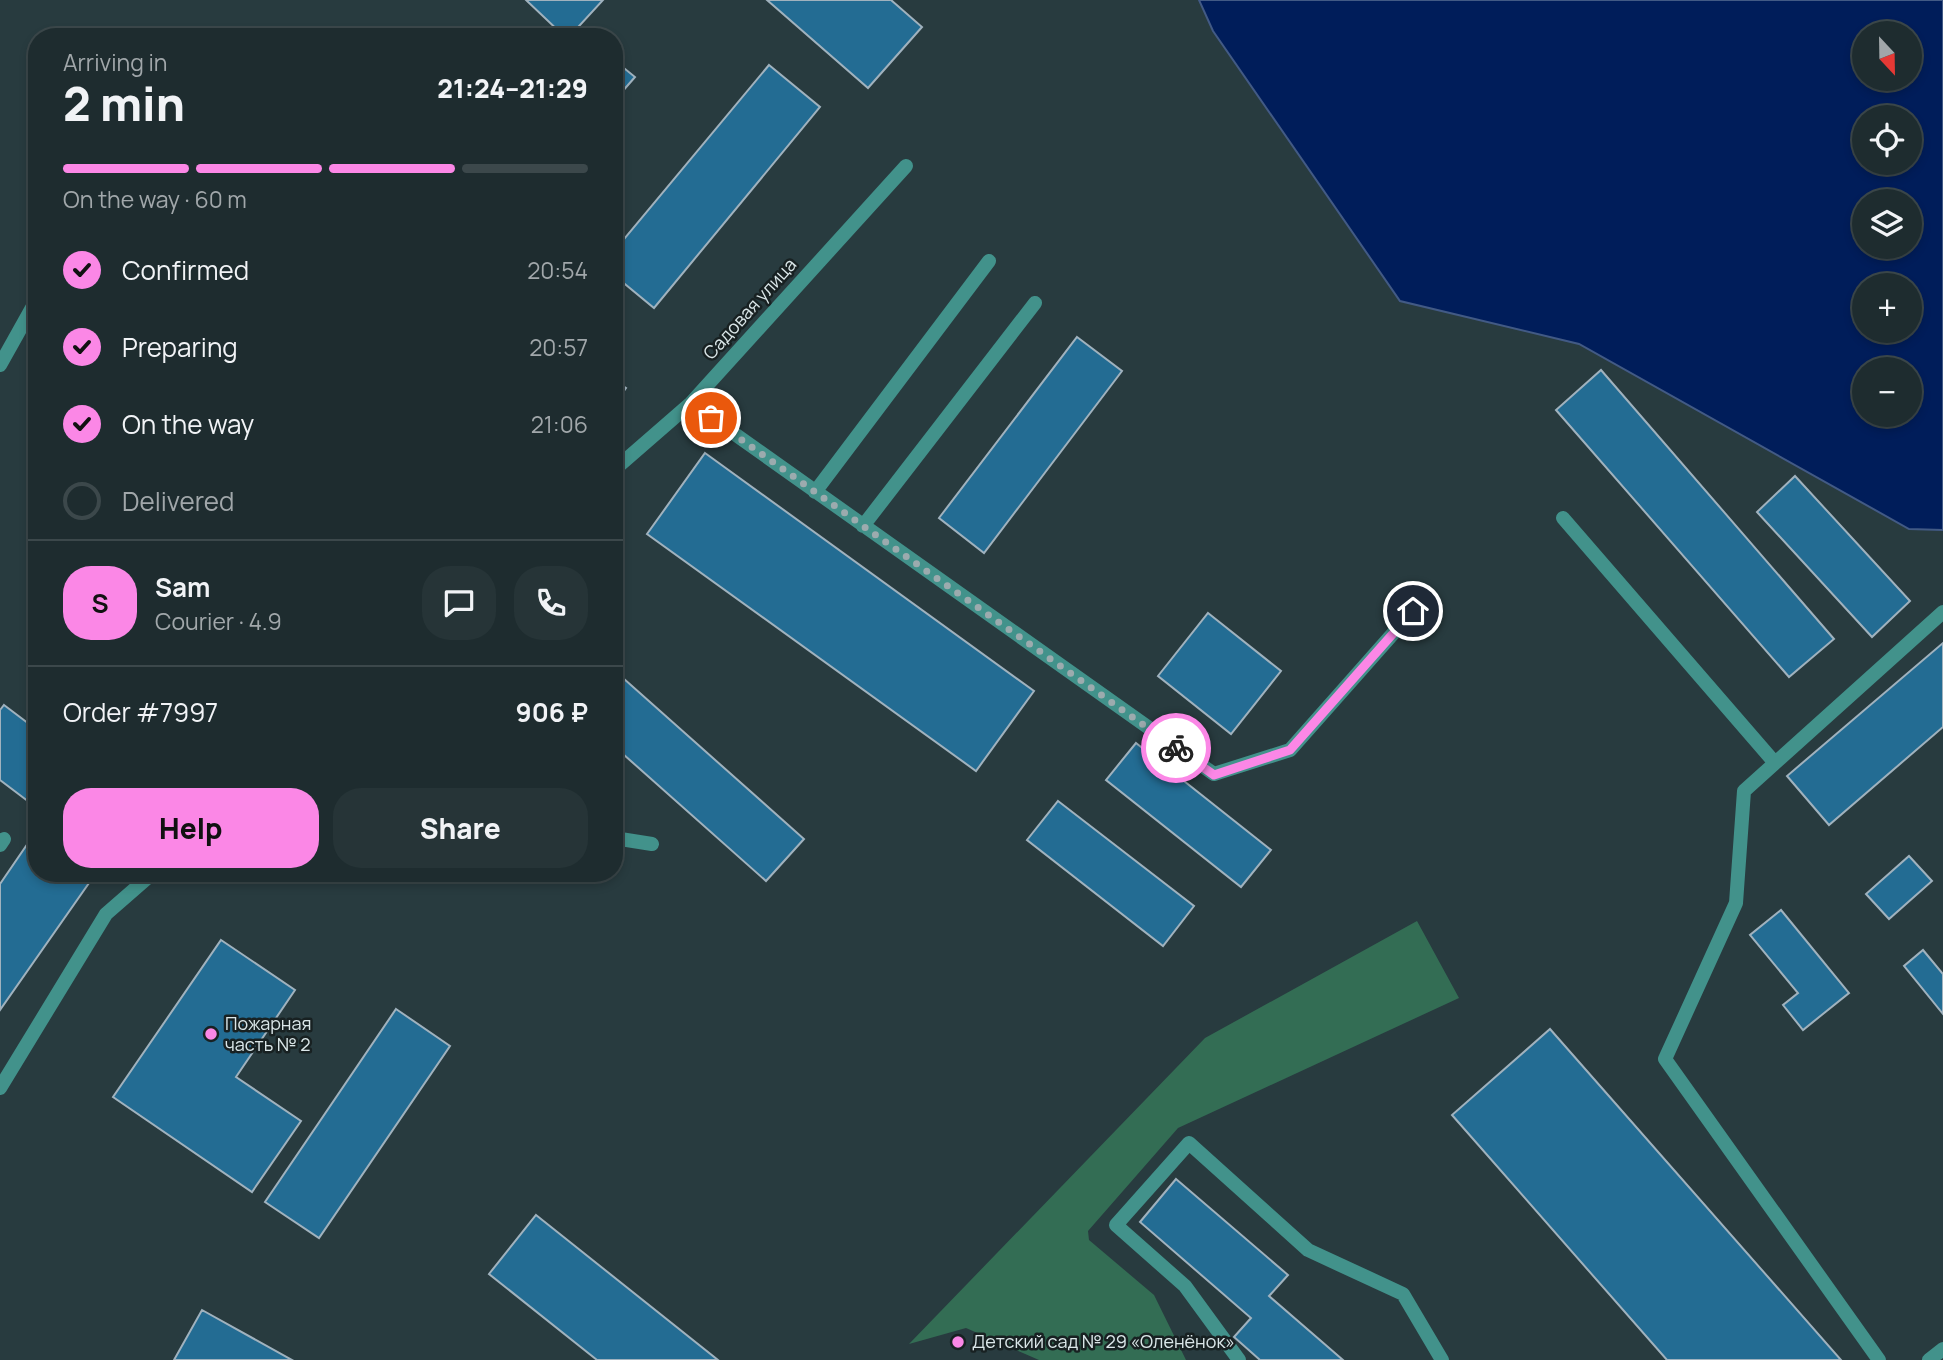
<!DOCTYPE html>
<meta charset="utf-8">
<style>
:root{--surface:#1e2c2f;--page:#263437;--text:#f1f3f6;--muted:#a1a7aa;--line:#3c484b;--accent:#fb87e6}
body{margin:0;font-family:Manrope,sans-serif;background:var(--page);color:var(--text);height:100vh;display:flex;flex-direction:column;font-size:26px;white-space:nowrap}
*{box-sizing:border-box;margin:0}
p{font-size:23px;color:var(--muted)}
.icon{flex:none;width:38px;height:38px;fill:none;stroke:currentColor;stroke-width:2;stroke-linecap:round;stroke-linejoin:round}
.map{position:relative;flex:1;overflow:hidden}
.sheet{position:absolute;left:28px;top:28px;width:595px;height:854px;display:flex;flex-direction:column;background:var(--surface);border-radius:28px;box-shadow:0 4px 10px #0003,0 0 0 2px var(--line)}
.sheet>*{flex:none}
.needle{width:46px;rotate:158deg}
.buttons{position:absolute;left:1852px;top:21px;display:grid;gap:14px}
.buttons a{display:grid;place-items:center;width:70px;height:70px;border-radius:50%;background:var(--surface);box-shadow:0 4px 10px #0003,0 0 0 2px var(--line);font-size:35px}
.pin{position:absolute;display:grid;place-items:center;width:60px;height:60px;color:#fff;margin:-30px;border:4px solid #fff;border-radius:50%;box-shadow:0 2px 7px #0007}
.courier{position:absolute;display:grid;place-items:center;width:70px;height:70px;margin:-35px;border:5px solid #fb87e6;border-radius:50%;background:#fff;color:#222;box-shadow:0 2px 9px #0007}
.headline em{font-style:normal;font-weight:800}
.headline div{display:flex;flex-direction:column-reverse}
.headline{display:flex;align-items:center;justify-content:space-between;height:119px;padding:0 35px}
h1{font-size:46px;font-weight:800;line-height:52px}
.bar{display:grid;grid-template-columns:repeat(4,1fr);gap:10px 7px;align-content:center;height:84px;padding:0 35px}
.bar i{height:9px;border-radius:5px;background:var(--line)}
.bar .selected{background:var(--accent)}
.bar p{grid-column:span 4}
.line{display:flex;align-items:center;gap:18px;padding:0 35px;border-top:2px solid var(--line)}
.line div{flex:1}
.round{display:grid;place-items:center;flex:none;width:74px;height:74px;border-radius:28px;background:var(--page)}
ol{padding:0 35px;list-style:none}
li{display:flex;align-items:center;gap:21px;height:77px}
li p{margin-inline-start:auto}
li .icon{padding:7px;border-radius:50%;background:var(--accent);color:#111;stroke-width:4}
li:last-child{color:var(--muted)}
li i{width:38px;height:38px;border:4px solid var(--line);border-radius:50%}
.action{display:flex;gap:14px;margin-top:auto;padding:14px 35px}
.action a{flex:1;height:80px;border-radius:28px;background:var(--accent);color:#111;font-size:28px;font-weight:800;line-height:80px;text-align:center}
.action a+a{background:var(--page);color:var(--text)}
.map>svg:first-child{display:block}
.green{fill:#336d54}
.water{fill:#001d5a;stroke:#425a85;stroke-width:2;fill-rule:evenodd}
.building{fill:#236c93;stroke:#a0b2be;stroke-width:2}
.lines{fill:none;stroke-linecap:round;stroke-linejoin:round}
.lane{stroke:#42928b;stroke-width:14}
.street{stroke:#42928b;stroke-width:14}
.done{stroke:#9cabae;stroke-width:7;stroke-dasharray:0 12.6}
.route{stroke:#fb87e6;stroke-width:9}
.poi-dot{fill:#fb87e6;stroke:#182122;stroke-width:2.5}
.labels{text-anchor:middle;stroke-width:5;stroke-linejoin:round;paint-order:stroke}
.street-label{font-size:18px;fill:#dbe7e9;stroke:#182122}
.poi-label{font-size:18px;fill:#dbe7e9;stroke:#182122;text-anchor:start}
</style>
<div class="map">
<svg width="1943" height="1360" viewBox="0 0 1943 1360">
<rect width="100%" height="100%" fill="#283b3f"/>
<path class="green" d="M1417,921l42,77 -281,130 -90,103 1,9 65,55 32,65h-147l-73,-32 -57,16 296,-306z"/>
<path class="water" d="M1199,0h744v530l-34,-1 -330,-185 -179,-43 -187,-270zM1864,33h45v46h-45zM1864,117h45v46h-45zM1864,201h45v46h-45zM1864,285h45v46h-45zM1864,369h45v46h-45z"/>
<path class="building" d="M526,0h77l-34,37h-4z
M767,0h124l31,27 -54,61z
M614,60l21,17 -21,24z
M769,65l51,42 -166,201 -40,-33v-24z
M1077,337l45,34 -138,182 -45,-35z
M1601,370l233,269 -45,38 -233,-267z
M614,380l12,8 -12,17z
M705,453l329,238 -58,80 -329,-237z
M1795,476l115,125 -38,36 -115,-125z
M1208,613l73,58 -50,63 -73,-58z
M1943,643v84l-114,98 -42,-49z
M614,670l190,169 -38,42 -152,-135z
M4,705l33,25v78l-37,-28v-70z
M1136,743l135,107 -30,37 -135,-107z
M1058,801l136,105 -31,40 -136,-106z
M37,830v43h59l-96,137v-126z
M1909,856l23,25 -43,38 -23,-25z
M1781,910l68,83 -46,37 -20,-25 15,-12 -48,-58z
M221,940l74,50 -59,87 65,44 -49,71 -139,-95z
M1923,950l20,24v40l-39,-48z
M396,1009l54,37 -131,192 -54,-36z
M1550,1029l291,331h-174l-215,-245z
M1176,1179l112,96 -19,21 74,64h-83l-26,-23 17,-19 -111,-96z
M536,1215l182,145h-121l-108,-86z
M202,1310l90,50h-118z"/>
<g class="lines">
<path class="lane" d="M691,403l523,371 76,-24 123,-139
M614,470l77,-67 215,-237
M815,492l174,-231
M1563,518l212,245
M863,526l172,-223
M614,838l38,6
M0,845l4,-6
M0,1088l106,-174 47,-41
M1239,1360l-54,-74 -69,-61 73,-82 119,107 95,44 39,66
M1879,1360l-214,-301 71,-156 8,-112 199,-179"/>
<path class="street" d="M0,365l37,-66
M1929,1360l14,-11"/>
</g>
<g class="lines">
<path class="done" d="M711,418l465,330"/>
<path class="route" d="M1176,748l38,27 76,-25 123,-139"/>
</g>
<g class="poi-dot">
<circle cx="211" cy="1034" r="7"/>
<circle cx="958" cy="1342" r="7"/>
</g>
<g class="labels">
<g class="street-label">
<text transform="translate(750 309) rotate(-48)" y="6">Садовая улица</text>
</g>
<g class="poi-label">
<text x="225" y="1030">Пожарная<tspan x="225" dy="21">часть № 2</tspan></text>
<text x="972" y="1348">Детский сад № 29 «Оленёнок»</text>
</g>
</g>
</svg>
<div class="buttons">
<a><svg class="needle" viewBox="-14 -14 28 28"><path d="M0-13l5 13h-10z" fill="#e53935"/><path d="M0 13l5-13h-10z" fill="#a1a7aa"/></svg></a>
<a><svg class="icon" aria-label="locate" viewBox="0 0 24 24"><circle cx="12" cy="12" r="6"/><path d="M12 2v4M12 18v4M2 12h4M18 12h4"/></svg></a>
<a><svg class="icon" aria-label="layers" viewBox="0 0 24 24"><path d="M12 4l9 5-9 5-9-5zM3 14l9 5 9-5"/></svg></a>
<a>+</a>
<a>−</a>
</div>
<div class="pin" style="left:711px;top:418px;background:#ea580c"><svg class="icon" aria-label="bag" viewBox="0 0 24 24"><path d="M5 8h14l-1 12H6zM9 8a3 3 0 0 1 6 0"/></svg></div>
<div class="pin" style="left:1413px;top:611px;background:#1f2937"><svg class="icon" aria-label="home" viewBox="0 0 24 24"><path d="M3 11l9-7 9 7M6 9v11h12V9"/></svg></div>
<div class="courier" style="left:1176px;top:748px"><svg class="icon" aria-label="bike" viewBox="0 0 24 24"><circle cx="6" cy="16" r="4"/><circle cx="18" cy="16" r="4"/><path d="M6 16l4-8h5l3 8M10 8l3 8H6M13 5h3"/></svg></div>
<section class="sheet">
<div class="headline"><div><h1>2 min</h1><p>Arriving in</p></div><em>21:24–21:29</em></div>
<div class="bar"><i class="selected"></i><i class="selected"></i><i class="selected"></i><i></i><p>On the way · 60 m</p></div>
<ol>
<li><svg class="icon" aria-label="check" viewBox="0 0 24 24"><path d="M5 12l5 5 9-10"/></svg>Confirmed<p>20:54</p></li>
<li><svg class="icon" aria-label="check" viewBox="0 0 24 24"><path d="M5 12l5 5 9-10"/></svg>Preparing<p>20:57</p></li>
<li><svg class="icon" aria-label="check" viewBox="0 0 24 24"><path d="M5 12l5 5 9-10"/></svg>On the way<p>21:06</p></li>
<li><i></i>Delivered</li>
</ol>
<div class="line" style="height:126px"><b class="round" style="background:var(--accent);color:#111">S</b><div><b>Sam</b><p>Courier · 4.9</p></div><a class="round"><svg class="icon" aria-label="chat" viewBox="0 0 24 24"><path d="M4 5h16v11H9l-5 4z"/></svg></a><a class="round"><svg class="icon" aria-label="phone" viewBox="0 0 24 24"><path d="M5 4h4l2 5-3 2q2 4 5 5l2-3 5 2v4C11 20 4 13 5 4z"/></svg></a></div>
<div class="line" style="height:91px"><div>Order #7997</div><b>906 ₽</b></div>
<div class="action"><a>Help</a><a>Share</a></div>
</section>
</div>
